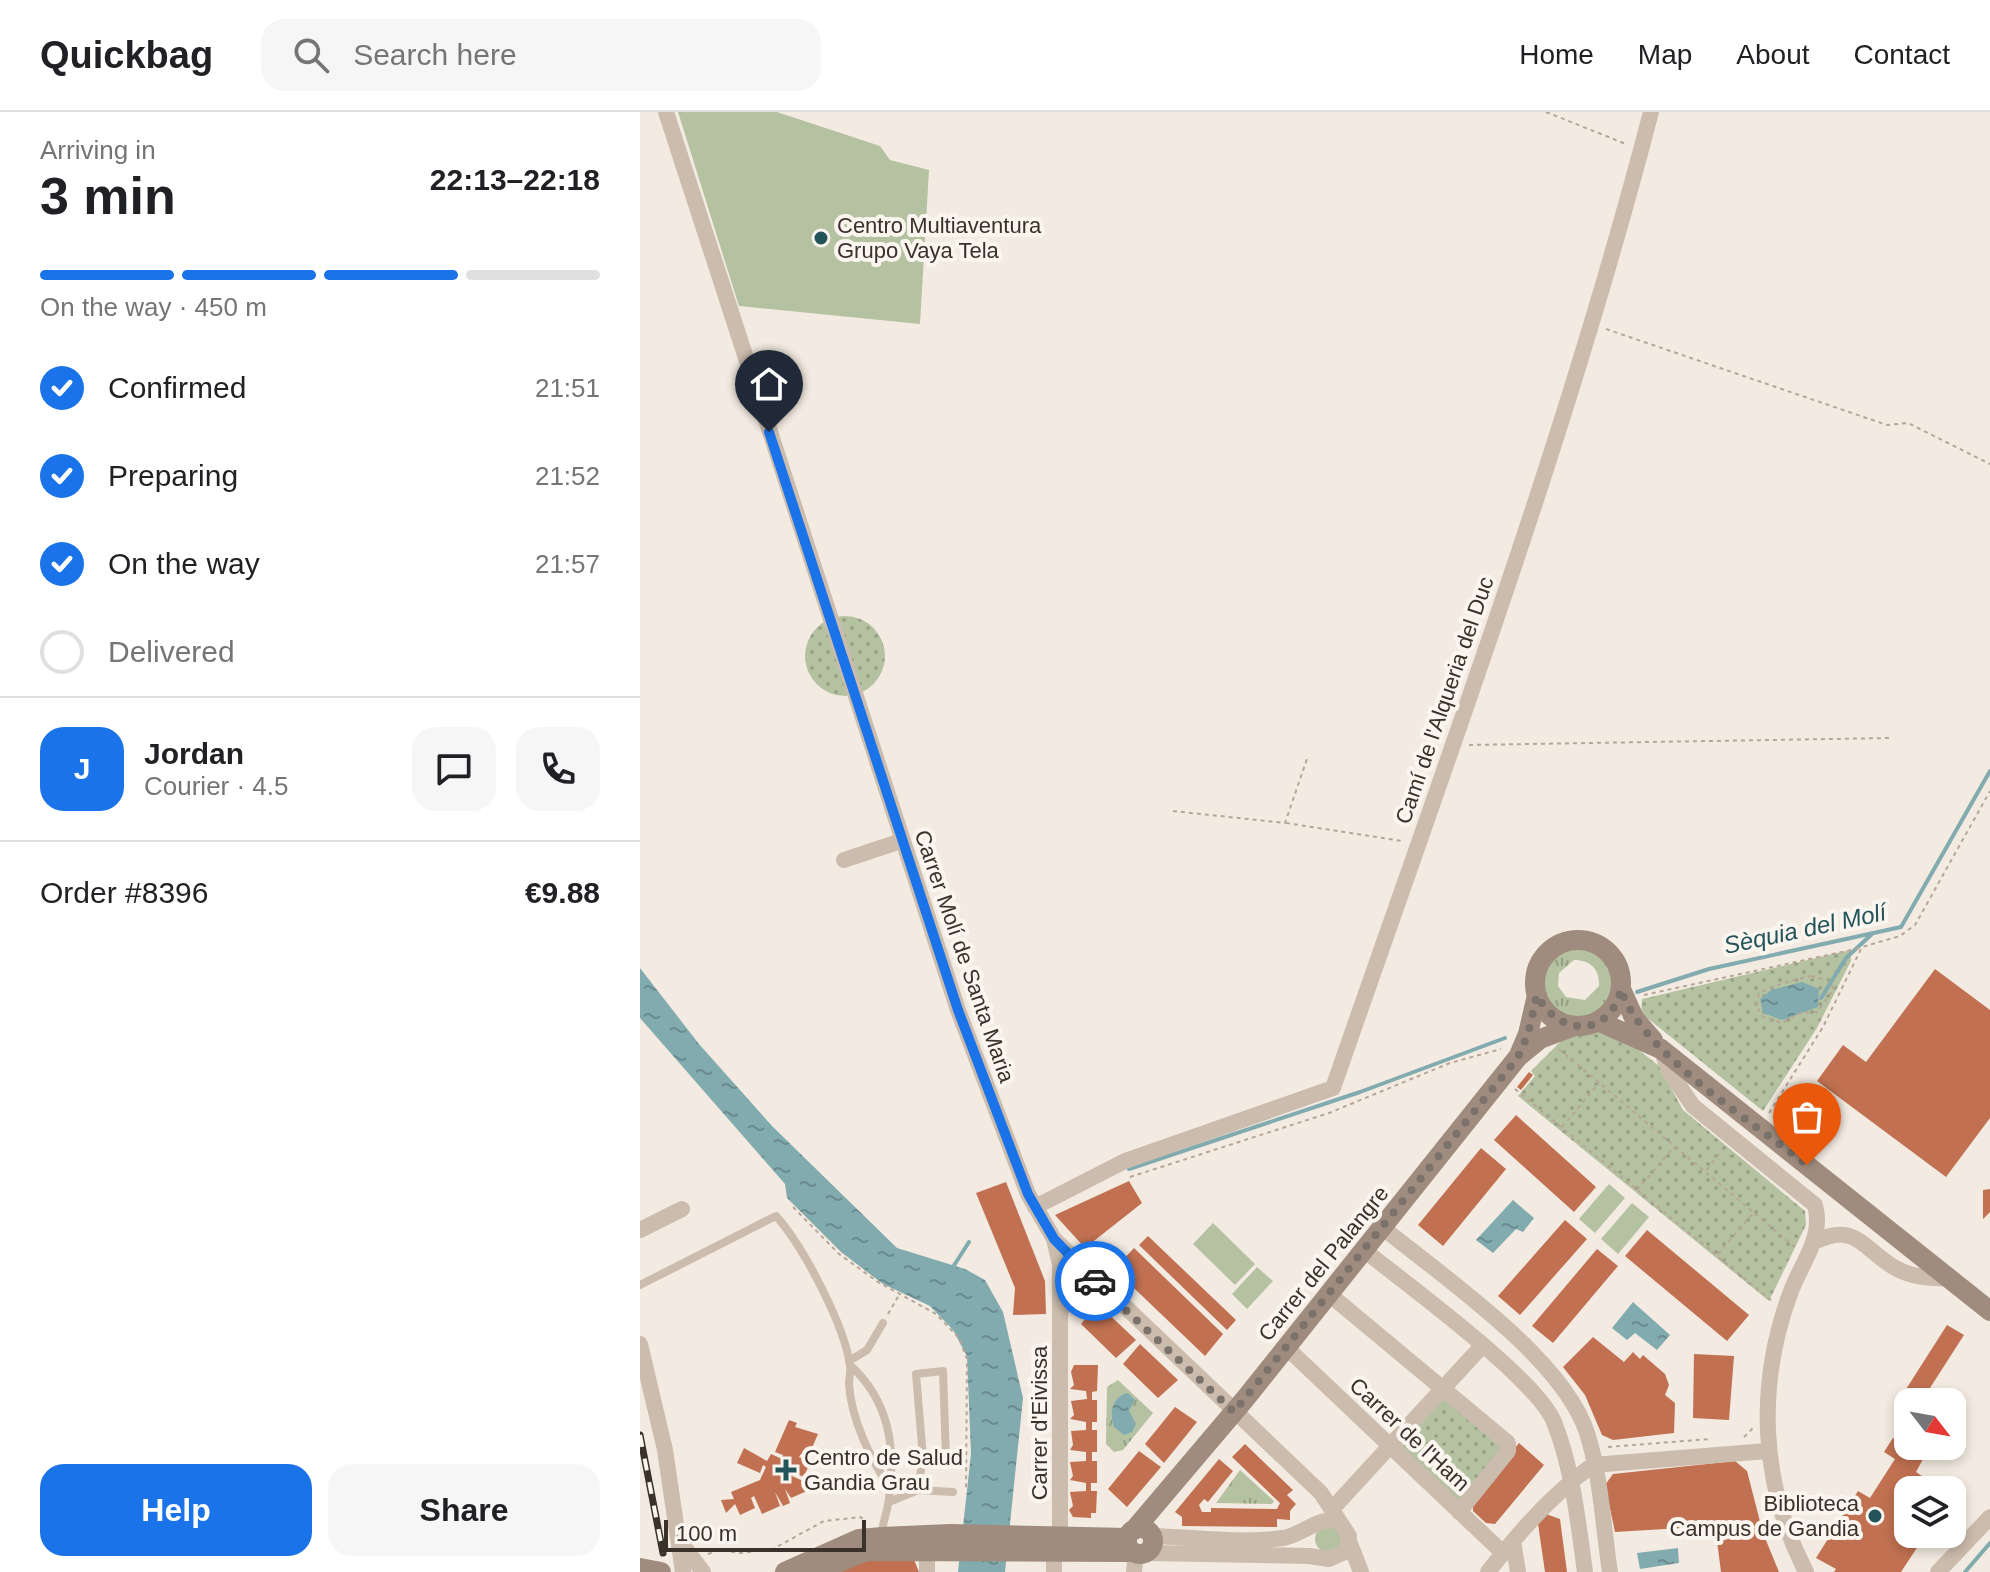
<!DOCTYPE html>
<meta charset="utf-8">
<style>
:root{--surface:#fff;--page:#f6f6f6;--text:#202124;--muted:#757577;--line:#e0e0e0;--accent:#1a73e8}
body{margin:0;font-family:Helvetica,sans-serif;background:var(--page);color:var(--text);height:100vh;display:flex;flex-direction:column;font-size:30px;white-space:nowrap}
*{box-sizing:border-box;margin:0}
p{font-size:26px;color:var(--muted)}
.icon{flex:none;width:44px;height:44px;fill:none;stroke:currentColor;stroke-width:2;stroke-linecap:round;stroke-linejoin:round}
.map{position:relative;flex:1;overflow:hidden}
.details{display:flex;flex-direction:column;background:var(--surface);width:640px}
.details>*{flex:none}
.needle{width:52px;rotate:121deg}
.controls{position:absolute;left:1254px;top:1276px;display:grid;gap:16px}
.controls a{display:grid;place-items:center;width:72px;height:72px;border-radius:16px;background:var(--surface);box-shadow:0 4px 12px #0003;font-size:40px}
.scale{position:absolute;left:24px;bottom:20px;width:202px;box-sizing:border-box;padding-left:8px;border:4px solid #3a312b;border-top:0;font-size:22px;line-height:28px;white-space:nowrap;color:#3a312b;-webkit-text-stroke:6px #faf5ee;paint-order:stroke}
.pin{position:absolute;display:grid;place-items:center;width:68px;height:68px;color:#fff;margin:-82px -34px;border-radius:50% 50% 50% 0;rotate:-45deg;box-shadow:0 0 8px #0007}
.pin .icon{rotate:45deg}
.courier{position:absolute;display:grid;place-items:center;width:80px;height:80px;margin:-40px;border:6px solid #1a73e8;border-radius:50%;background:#fff;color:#222;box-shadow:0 2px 10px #0007}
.headline em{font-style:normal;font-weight:700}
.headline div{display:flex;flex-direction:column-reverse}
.headline{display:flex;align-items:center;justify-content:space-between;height:136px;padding:0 40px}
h1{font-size:52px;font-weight:700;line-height:60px}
.bar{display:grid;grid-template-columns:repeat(4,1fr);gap:12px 8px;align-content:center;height:96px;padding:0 40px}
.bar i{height:10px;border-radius:6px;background:var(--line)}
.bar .selected{background:var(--accent)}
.bar p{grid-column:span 4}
.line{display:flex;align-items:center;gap:20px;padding:0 40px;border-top:2px solid var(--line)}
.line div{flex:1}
.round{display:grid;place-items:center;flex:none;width:84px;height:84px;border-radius:24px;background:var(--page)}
ol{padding:0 40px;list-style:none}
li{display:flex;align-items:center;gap:24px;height:88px}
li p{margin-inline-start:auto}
li .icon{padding:8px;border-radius:50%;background:var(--accent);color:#fff;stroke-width:4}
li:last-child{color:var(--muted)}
li i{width:44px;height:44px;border:4px solid var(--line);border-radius:50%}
.action{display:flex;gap:16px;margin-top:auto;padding:16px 40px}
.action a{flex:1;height:92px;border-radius:24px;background:var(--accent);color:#fff;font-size:32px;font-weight:700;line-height:92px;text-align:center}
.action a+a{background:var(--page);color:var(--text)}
header{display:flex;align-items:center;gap:48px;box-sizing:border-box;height:112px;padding:0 40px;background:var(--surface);border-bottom:2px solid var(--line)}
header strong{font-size:38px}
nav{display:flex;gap:44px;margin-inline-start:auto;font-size:28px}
.search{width:560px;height:72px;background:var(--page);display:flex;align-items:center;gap:20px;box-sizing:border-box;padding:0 28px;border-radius:24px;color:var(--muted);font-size:30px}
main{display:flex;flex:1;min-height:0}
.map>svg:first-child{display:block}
.grass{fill:url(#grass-tufts);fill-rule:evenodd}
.park{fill:url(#park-dots)}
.pitch{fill:#b5c2a1}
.water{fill:url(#water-ripples)}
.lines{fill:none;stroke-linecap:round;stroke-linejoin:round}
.stream{stroke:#81abaf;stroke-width:4}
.building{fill:#c17151}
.path{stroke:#b7a697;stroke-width:2;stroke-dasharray:4 4;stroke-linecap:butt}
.lane{stroke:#cbbcad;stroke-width:8}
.street{stroke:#cbbcad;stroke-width:16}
.secondary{stroke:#9f8c7e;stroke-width:20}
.rail-casing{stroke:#3a312b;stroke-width:7}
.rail{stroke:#faf5ee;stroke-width:4;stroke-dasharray:12;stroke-linecap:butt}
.done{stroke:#7b726b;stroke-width:8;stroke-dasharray:0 14.4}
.route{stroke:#1a73e8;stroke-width:10}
.poi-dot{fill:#22545a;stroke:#faf5ee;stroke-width:3}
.labels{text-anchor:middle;stroke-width:8;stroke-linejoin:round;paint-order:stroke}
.poi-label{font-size:22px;fill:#3a312b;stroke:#faf5ee;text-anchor:start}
.street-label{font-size:22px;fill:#3a312b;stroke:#faf5ee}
.water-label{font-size:24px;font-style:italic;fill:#22545a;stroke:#faf5ee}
</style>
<header>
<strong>Quickbag</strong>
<div class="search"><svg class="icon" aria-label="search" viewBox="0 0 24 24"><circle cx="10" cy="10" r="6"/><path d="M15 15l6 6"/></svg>Search here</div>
<nav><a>Home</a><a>Map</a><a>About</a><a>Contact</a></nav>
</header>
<main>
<section class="details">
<div class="headline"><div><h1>3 min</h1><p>Arriving in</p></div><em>22:13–22:18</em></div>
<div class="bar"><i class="selected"></i><i class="selected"></i><i class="selected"></i><i></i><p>On the way · 450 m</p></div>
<ol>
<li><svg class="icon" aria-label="check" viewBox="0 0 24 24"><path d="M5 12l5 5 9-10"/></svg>Confirmed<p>21:51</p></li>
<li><svg class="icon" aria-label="check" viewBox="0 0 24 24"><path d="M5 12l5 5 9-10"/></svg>Preparing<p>21:52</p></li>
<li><svg class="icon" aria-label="check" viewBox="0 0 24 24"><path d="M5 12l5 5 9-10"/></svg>On the way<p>21:57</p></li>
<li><i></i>Delivered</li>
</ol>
<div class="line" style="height:144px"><b class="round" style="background:var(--accent);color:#fff">J</b><div><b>Jordan</b><p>Courier · 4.5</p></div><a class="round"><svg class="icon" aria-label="chat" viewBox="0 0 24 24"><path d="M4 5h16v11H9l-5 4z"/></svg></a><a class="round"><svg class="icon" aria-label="phone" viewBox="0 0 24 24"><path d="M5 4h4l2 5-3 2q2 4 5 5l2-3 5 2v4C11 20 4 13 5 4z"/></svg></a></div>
<div class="line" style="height:104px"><div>Order #8396</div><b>€9.88</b></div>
<div class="action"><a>Help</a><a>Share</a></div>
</section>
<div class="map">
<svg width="1350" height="1460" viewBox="0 0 1350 1460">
<defs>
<pattern id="grass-tufts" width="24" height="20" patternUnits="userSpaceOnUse" patternTransform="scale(2)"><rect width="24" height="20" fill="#b5c2a1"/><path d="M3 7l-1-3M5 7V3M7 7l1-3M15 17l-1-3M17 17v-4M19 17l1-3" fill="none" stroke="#949e83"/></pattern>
<pattern id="park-dots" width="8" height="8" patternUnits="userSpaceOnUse" patternTransform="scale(2)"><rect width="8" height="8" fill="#b5c2a1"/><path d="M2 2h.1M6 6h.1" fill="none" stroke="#949e83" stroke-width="1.8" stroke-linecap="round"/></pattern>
<pattern id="water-ripples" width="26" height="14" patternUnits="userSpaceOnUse" patternTransform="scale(2)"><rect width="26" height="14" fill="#81abaf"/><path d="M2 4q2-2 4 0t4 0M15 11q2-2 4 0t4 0" fill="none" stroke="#6b8c8f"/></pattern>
</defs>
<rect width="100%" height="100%" fill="#f3ebe1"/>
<path class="grass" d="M942,833c23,7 40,28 28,52 -4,10 -13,17 -23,19 -49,14 -66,-67 -5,-71zM934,848c17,0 26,10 25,26l-14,14 -19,-3 -8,-11 1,-13z
M478,1268l35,33 -30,37 -9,2 -8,-8 1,-57z
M600,1358l34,31 -2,3 -56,-1z
M675 1427a13 13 0 1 1 26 0a13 13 0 1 1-26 0Z"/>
<path class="park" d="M165 544a40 40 0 1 1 80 0a40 40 0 1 1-80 0Z
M1210,838l1,11 -34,67 -54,83 -122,-98 1,-14z
M958,919l26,7 35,28 24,44 122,101 1,14 -37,76 -251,-205 17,-20 -4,-5 32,-32z
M805,1283l57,48 2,8 -43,54 -60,-59z"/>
<path class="pitch" d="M38,0h99l103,34 10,14 39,10 -9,154 -181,-18z
M969,1072l16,14 -30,35 -16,-14z
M992,1091l17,14 -31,37 -17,-15z
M573,1111l42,41 -20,21 -42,-41z
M617,1155l16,14 -26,28 -15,-15z"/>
<path class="water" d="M0,856l59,76 73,82 125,122 68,21 20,11 18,32 20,86 -18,174h-47l13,-118 -4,-98 -14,-26 -23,-24 -47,-22 -42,-32 -54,-54 -2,-14 -145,-166z
M1162,870l17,7 -1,18 -36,13 -19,-7 -3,-14 11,-9z
M873,1088l21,18 -11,14 -7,-3 -23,24 -17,-13z
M993,1190l37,33 -13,15 -22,-17 -8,7 -15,-12z
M488,1281l7,7 -6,11 7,13 -4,8 -8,3 -10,-8c-5,-14 -2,-31 14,-34z
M1038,1436l1,15 -39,6 -3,-16z"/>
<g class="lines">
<path class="stream" d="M997,880l72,-23 192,-42 89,-156
M1181,886l25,-40 26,-24
M489,1057l231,-77 145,-54
M313,1155l16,-25
M1325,1460l25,-29"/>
</g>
<path class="building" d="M1295,857l55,41v108l-44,59 -129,-96 26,-36 23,17z
M889,960l4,3 -12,15 -4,-3z
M876,1003l80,72 -22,25 -80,-72z
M841,1036l25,21 -63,77 -25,-21z
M489,1069l13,22 -57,45 -30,-33z
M366,1070l39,99 1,33 -33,1 2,-27 -39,-95z
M1350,1077v23l-7,7v-29z
M925,1108l22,19 -67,76 -22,-19z
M1007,1118l102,85 -22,26 -102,-85z
M508,1124l88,84 -9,10 -88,-85z
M494,1136l89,86 -18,22 -91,-87z
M957,1137l21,17 -65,77 -21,-17z
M458,1192l38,36 -20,18 -35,-34z
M1307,1213l17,10 -43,67h-13v15l-14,-9z
M953,1225l31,25 9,-10 7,7 3,-4 22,19 4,11 -4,10 10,8 -1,30 -61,7 -11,-5 -17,-40 -22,-28z
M500,1232l38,36 -20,18 -35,-34z
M1054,1242l40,2 -5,64 -36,-2z
M434,1253h24l-1,26 -5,1v8h5v22h-5v8h5v22h-5v9h5v22h-6v8h6l-1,22h-5v5l-18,-1 -4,-7 4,-4 -3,-14 16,-1v-8l-16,-3 3,-4 -3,-14 16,-1v-9l-16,-2 3,-5 -2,-14 15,-1v-8l-16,-3 4,-4 -3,-14 16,-2 -1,-8 -16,-2 4,-4 -3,-13z
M535,1295l22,15 -33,41 -19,-19z
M149,1308l8,3 -2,4 23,7 -10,23 -7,-3 -2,3 11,5 -6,15 -10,-4 -2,3 18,8 -3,7 -16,7 -6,-9 5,14 -7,3 -8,-14 5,14 -18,8 -8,-18 -3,2 4,10 -15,7 -5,-11 -9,9 -5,-13 13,-1 -3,-7 29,-12 6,-13 -3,-2 -3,8 -23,-10 7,-15 23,13 4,-7 11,5 1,-4 -8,-3z
M1268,1325v9h22l-14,26 27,18h-35v44h18l-25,38h-67l2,-3 -20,-11 42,-67 12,7 25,-39 -11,-7 9,-14 11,7z
M879,1331l25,22 -49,59 -9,-1 -13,-12v-10z
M605,1332l48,46 -6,5 9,9 -6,7v9l-13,-1v8l-95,-1v-9l-7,-5 44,-53 14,12 -25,31 -4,-3 -5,6 3,7h9v-4l66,1 3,-6 -48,-46z
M499,1339l22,16 -34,40 -19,-18z
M1095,1349l12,10 16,62 16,39h-58l-6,-46 -100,6 -10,-47 8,-11z
M906,1402l14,5 7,53h-22l-7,-48z
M223,1445h50l6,15h-89z"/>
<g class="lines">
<path class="path" d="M906,0l80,32
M966,217l281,96 21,-2 82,41
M829,633l421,-7
M533,699l112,12 23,-67
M646,711l116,18
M1171,864l16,4 7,9 -17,23 -17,1 -18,10 -19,-6 -7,-12 3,-12c17,-8 33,-13 52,-17z
M1004,883l216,-47
M919,937l237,199
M875,977l257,212
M1129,1001l54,-86 39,-80 38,-11 15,-11 75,-134
M922,1015l37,-44
M1067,1058l15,-20
M490,1065l199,-64 121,-50 51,-14
M997,1078l37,-43
M153,1095l46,47 39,28 58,32 23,24 8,21 -1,130
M1078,1142l35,-41
M248,1202l11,-19
M1104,1325l9,-9
M968,1335l102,-8
M68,1442l10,-4 22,3 33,-4 51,-28 37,-4 2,3"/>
<path class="lane" d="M0,1173l136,-69c27,30 69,110 74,150 1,6 -1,12 -1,18 2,35 22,76 41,104
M209,1249l18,-11 16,-27
M211,1254c38,35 45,81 38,132 -1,13 -7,24 -7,37
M278,1378l5,-33 23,1 -3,-87 -27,3 7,83
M249,1390l29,-12 35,2"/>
<path class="street" d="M26,0l292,898 70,184 26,45 267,254 28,43 -4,16 -16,7 -20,-3 -162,-3
M204,748l57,-19
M1021,937l8,22 24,35 122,99c9,32 -13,57 -24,86 -35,94 -31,192 15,281
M395,1095l90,-46 208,-73c112,-323 232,-645 318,-976
M742,1115c61,50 181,131 205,206 14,43 16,94 23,139
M0,1118l42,-21
M414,1127l6,26v272
M1176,1129c39,-18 46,6 76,25 17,11 36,13 55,12
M724,1138c41,33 173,129 190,172 19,48 24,100 31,150
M689,1182l179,149v8l-49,61
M422,1197l11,-19 27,-4
M0,1232l25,106 18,122
M647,1236l216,205
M693,1396l149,-162
M512,1424c42,1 89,8 131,2 20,-3 38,-24 57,-16
M709,1429l12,31
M873,1429l5,31
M45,1436l18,24
M287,1460v-22
M414,1460v-22
M494,1460l2,-18
M848,1460c30,-39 65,-79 105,-107l174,-14
M1298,1460l52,-55"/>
<path class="secondary" d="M895 871a43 43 0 1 1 86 0a43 43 0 1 1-86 0Z
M981,877l13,29 19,22
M960,910l61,27 329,262
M880,941l8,-19 9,-39
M487 1429a13 13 0 1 1 26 0a13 13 0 1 1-26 0Z
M494,1418l111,-131 273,-342 22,-18 35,-13
M0,1456l21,4
M145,1460l74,-33 23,-2 68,-3 177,4
M176,1460l50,-21 267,1"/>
<g class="rail-casing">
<path id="rail" d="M0,1323l23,118"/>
</g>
<use href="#rail" class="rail"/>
</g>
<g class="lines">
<path class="done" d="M455,1169l139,131 284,-355 10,-23 9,-39c21,41 73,44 84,-6 19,63 133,134 186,176"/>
<path class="route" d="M129,320l189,578 70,184 26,45 41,42"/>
</g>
<g class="poi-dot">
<circle cx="181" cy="126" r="8"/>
<path d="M142 1346h8v8h8v8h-8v8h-8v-8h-8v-8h8z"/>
<circle cx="1235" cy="1404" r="8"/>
</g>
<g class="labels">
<g class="poi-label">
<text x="197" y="121">Centro Multiaventura<tspan x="197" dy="25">Grupo Vaya Tela</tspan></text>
<text x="164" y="1353">Centro de Salud<tspan x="164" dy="25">Gandia Grau</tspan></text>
<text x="1219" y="1399" text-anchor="end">Biblioteca<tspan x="1219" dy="25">Campus de Gandia</tspan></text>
</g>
<g class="street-label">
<text transform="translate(804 588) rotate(-71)" y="8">Camí de l'Alqueria del Duc</text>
<text transform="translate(325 844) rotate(71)" y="8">Carrer Molí de Santa Maria</text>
<text transform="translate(683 1151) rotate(-51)" y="8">Carrer del Palangre</text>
<text transform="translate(399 1311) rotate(-90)" y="8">Carrer d'Eivissa</text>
<text transform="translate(770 1322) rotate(43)" y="8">Carrer de l'Ham</text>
</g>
<g class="water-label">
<text transform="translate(1165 817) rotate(-12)" y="8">Sèquia del Molí</text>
</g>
</g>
</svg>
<div class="controls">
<a><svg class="needle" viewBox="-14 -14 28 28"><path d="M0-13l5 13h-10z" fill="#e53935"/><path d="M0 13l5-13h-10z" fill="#757577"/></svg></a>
<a><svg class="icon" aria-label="layers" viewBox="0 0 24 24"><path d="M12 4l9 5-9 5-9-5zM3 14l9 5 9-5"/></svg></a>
</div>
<div class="scale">100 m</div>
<div class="pin" style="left:1167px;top:1053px;background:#ea580c"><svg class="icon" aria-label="bag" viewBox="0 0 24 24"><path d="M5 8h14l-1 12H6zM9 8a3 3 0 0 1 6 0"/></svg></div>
<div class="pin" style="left:129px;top:320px;background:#1f2937"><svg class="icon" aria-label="home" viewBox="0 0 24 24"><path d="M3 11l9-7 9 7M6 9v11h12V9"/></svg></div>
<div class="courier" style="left:455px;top:1169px"><svg class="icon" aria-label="car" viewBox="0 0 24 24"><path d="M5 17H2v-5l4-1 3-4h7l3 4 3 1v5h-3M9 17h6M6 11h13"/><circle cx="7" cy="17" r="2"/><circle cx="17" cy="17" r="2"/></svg></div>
</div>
</main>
